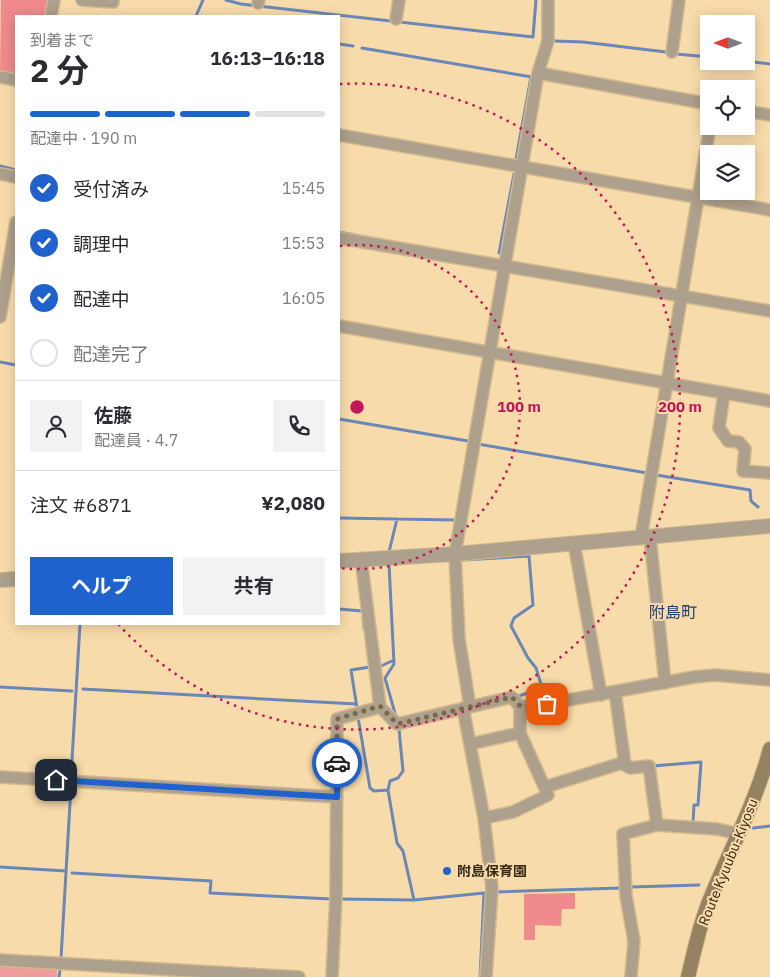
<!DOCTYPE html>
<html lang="ja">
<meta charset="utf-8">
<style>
:root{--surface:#fff;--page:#f2f2f3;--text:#2b2b33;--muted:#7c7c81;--line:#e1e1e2;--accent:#1f62ce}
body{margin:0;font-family:"IBM Plex Sans","Noto Sans JP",sans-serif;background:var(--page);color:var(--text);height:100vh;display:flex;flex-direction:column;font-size:19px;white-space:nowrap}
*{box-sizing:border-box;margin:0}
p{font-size:16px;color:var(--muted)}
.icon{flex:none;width:28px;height:28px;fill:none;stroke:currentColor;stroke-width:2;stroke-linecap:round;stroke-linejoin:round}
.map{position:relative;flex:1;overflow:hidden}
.sheet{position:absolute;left:15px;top:15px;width:325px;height:610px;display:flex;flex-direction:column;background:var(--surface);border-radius:0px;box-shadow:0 2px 12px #0003}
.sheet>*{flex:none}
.needle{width:32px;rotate:270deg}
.fabs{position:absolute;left:700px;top:15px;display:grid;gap:10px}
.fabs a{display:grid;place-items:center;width:55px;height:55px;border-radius:0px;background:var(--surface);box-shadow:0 2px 12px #0003;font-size:25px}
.pin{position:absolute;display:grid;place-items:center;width:42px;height:42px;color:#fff;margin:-21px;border-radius:10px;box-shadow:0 2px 8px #0006}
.courier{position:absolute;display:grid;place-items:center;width:50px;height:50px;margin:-25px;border:4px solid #1f62ce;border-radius:50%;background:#fff;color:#222;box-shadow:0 1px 6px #0007}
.overview em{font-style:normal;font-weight:700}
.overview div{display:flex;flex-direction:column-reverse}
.overview{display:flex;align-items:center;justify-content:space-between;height:85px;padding:0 15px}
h1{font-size:32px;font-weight:700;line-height:38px}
.bar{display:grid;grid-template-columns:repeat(4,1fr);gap:8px 5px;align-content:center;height:60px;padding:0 15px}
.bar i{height:6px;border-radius:4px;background:var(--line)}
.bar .on{background:var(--accent)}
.bar p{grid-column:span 4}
.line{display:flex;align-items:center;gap:12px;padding:0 15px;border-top:1px solid var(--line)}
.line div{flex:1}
.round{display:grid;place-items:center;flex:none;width:52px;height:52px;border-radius:0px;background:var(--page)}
ol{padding:0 15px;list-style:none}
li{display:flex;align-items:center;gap:15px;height:55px}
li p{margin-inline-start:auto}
li .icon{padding:5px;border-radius:50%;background:var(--accent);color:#fff;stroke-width:4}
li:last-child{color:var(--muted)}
li i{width:28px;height:28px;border:2px solid var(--line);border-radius:50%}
.primary-button{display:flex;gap:10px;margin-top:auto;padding:10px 15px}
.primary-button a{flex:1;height:58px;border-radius:0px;background:var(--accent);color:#fff;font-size:20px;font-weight:700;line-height:58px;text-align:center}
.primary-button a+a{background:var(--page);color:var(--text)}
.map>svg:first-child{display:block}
.green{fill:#ee9c9c}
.forest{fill:#ef8b8c}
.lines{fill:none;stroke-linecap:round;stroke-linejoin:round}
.stream{stroke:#6a87b7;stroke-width:3}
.minor-casing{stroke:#d1b88d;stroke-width:14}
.tertiary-casing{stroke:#d1b88d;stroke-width:16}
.secondary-casing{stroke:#d1b88d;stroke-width:16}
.minor{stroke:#ada08c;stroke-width:11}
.tertiary{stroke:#ada08c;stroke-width:14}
.secondary{stroke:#948263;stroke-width:14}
.done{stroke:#7a684a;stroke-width:5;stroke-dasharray:0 9}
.route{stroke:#1f62ce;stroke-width:6}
.ring{fill:none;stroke:#c2185b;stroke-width:2.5;stroke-dasharray:2.5 5}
.poi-dot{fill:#1f62ce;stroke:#f8dbaa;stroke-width:2}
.labels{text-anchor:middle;stroke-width:4;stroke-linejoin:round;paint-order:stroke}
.street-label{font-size:14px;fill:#362a17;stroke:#f8dbaa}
.poi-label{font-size:14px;font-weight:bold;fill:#362a17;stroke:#f8dbaa;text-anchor:start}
.quarter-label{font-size:16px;fill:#1f4076;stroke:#f8dbaa}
.centre{fill:#c2185b;stroke:#f8dbaa;stroke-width:2.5}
.ring-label{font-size:15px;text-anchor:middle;font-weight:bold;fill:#c2185b;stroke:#f8dbaa;stroke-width:4;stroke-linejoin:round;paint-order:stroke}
</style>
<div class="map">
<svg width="770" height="977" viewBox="0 0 770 977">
<rect width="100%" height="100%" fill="#f8dbaa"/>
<path class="green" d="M0,966l57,4v7h-57z"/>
<path class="forest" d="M1,0h47l-2,16h-30v60l-16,-3z
M575,893v16h-13l-1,17 -26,-1v15h-11v-46z"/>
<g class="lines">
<path class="stream" d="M226,0l15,4 292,33 3,-37
M196,16l7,-16
M555,41l28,1 83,10
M339,44l14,2
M362,48l170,29
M676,54l33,3
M745,61l25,3
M707,125l2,-12
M516,159l15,-82
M0,166l16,4
M339,232l48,9
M499,253l15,-79
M0,362l16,3
M339,419l129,22
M478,444l169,29
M656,475l94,15 1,11 7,6
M339,518l116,2
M389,552l8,-33
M463,560l66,-4 4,49 -19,13 -3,8 17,32 8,10 8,26
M389,564l5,100 -9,14 11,39
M339,609l23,2
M363,618l1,11
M381,666l13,-6
M0,687l72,4
M83,689l273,15
M516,697l26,-9
M357,708l-6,-38 19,-3v-2
M358,717l12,71 4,3 14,-1
M399,729l4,42 -5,7 -8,3 -2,9 9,53 6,8 11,49 70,-7 -4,84
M653,766l48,-4 -3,43h-4l-1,18h2
M71,777l9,-153
M753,828l17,-2
M0,867l66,4
M72,873l139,8 -1,12 122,6
M631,887l68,-2
M496,892l125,-4
M340,899l74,1
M61,958l10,-172
M59,977l1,-7"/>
<g class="minor-casing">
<path id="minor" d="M82,0l31,2v-2
M258,3l1,-3
M51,16l3,-16
M396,19l3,-19
M672,52l7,-52
M538,73l171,31
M0,77l16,3
M746,111l24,4
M339,135l431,75
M0,174l16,3
M339,238l431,73
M0,317l16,-95
M339,326l431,75
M724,393l-5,35 9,13 11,1 6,7 -2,22 27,2
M641,537l69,-411
M650,537l15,146
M574,543l27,152
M361,559l19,148 17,17 115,-27 8,10 27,-3 147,-27 21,-2 55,5
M615,692l10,73 5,3 19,-2 8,59
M470,707l-11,-68 -4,-85 83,-481 10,-32v-41
M463,708l21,110 8,70 -6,89
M470,744l50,-11
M0,777l337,20
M545,787l80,-25
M484,818l29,-6 35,-17 -28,-62v-26
M0,960l299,17
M332,977l4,-81 1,-177 43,-12
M631,977l3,-36 -8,-45 -3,-62 34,-9 60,4 22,5"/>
</g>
<g class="tertiary-casing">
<path id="tertiary" d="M339,561l116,-7 315,-28
M0,580l16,-1"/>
</g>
<g class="secondary-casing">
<path id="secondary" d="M688,977c7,-29 13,-58 25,-85 20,-48 44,-93 57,-143"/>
</g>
<use href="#minor" class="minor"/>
<use href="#tertiary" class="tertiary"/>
<use href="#secondary" class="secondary"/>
</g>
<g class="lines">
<path class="done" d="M337,763v-44l43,-13 17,18 115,-27 8,9 27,-2"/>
<path class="route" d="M56,780l281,17v-34"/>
</g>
<g class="ring">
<path d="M340 246A162 162 0 1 1 340 568"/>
<path d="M340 84A323 323 0 1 1 119 625"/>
</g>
<circle class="poi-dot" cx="447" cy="871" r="5"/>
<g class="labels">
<g class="street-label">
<text transform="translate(728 862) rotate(-68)" y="5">Route Kyuubu-Kiyosu</text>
</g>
<g class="poi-label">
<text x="457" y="876">附島保育園</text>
</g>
<g class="quarter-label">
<text x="673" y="618">附島町</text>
</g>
</g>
<circle cx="357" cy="407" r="8" class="centre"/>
<g class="ring-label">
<text x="519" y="412">100 m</text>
<text x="680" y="412">200 m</text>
</g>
</svg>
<div class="fabs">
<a><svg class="needle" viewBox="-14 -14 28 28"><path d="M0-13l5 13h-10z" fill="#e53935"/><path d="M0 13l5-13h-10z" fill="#7c7c81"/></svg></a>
<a><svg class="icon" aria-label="locate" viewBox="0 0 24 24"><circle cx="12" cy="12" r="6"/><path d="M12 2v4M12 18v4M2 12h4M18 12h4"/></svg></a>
<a><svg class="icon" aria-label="layers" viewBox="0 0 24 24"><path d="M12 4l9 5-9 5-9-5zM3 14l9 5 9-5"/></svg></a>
</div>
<div class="pin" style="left:547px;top:704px;background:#ea580c"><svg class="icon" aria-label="bag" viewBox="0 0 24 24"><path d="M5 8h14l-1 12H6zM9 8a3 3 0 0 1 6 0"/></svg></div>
<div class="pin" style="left:56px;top:780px;background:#1f2937"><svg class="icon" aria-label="home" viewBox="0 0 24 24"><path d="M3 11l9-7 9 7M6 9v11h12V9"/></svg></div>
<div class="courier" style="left:337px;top:763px"><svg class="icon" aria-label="car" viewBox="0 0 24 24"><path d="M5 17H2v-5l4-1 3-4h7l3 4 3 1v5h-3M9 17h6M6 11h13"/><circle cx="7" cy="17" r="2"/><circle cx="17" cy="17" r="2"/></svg></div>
<section class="sheet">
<div class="overview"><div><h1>2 分</h1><p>到着まで</p></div><em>16:13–16:18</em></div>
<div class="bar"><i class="on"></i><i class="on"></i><i class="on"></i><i></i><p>配達中 · 190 m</p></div>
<ol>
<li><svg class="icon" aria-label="check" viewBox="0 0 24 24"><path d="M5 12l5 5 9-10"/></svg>受付済み<p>15:45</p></li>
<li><svg class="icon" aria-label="check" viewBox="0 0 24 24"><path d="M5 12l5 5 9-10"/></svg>調理中<p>15:53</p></li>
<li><svg class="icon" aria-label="check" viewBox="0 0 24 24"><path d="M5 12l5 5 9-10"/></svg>配達中<p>16:05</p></li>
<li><i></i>配達完了</li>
</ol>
<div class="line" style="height:90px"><a class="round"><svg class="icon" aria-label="person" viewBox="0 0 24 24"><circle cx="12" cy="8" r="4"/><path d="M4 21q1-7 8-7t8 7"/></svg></a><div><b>佐藤</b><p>配達員 · 4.7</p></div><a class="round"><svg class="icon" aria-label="phone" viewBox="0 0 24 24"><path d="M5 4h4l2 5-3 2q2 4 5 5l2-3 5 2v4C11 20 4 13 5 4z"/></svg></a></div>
<div class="line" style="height:65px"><div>注文 #6871</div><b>¥2,080</b></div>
<div class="primary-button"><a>ヘルプ</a><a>共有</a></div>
</section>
</div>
